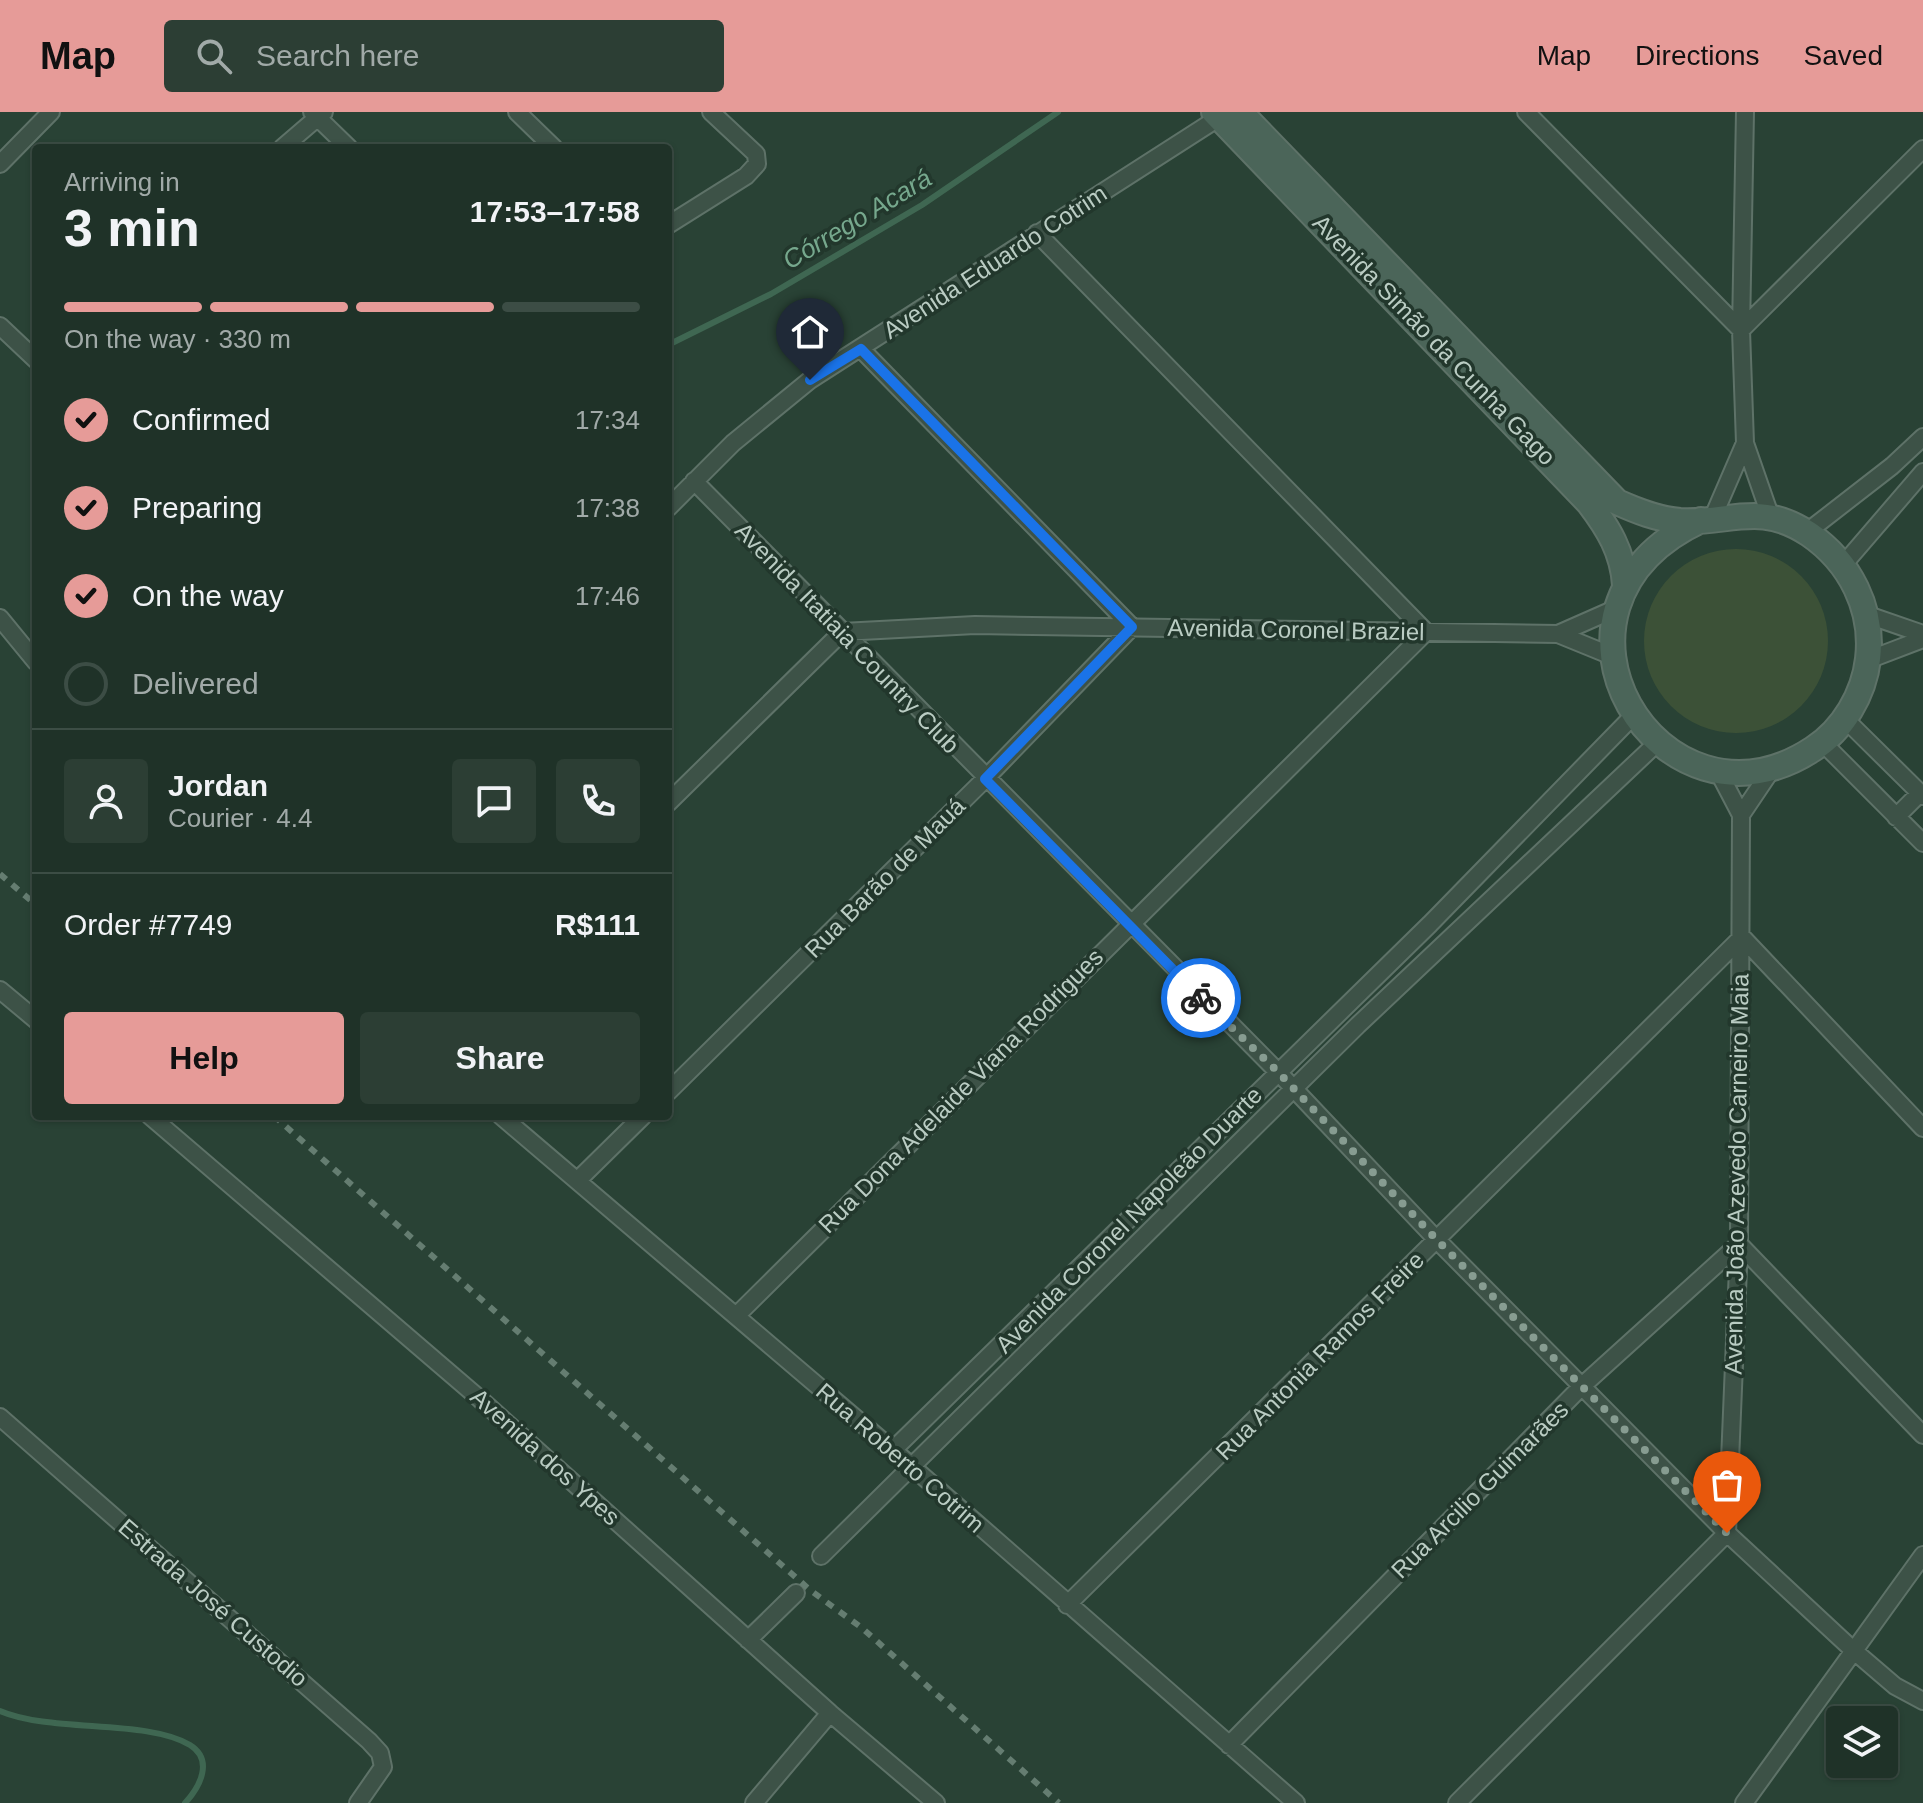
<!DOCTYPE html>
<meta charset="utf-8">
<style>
:root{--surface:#1f3228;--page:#2c3e34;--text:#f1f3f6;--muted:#a1aaa8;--line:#3c4d45;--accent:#e69b98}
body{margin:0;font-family:Helvetica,sans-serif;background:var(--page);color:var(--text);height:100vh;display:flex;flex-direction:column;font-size:30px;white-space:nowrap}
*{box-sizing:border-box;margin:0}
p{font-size:26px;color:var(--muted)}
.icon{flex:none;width:44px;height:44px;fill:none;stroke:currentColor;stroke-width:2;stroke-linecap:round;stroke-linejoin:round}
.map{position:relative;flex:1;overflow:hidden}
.side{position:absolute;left:32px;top:32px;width:640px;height:976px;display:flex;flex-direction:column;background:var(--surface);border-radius:8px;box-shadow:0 2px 6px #0004,0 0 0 2px var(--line)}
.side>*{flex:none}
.controls{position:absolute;left:1826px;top:1594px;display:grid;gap:16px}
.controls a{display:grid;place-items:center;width:72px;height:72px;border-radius:8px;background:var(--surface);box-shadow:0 2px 6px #0004,0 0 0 2px var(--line);font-size:40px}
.pin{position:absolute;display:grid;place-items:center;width:68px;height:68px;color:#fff;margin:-82px -34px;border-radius:50% 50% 50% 0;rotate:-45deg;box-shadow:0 0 8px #0007}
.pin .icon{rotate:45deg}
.courier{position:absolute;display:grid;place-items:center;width:80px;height:80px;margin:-40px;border:6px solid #1a73e8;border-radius:50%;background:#fff;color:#222;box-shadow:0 2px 10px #0007}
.headline em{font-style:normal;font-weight:700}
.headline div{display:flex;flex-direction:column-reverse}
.headline{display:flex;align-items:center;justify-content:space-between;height:136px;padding:0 32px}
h1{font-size:52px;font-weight:700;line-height:60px}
.bar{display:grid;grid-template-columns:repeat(4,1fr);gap:12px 8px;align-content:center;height:96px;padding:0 32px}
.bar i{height:10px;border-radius:6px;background:var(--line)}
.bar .selected{background:var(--accent)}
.bar p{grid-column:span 4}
.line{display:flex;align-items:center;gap:20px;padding:0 32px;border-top:2px solid var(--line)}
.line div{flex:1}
.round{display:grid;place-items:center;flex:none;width:84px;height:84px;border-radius:8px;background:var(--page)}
ol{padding:0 32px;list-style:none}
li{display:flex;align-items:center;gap:24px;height:88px}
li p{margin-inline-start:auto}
li .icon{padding:8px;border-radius:50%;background:var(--accent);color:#111;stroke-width:4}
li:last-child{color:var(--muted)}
li i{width:44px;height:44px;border:4px solid var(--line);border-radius:50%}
.primary-button{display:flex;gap:16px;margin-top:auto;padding:16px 32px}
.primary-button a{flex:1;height:92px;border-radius:8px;background:var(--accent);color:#111;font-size:32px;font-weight:700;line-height:92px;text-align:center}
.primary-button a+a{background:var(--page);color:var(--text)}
header{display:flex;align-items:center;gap:48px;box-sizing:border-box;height:112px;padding:0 40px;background:var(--accent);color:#111}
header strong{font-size:38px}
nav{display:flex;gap:44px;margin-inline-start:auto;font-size:28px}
.search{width:560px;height:72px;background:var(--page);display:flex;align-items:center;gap:20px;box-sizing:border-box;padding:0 28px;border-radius:8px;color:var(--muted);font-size:30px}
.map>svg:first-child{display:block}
.green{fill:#3c5137}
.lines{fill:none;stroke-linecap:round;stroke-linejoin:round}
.stream{stroke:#3f6752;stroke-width:6}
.street-casing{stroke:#5e7268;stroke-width:20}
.secondary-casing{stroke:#5e7268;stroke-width:28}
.street{stroke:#3d5247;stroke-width:16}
.secondary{stroke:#4b6559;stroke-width:24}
.rail{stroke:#657d71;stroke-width:6;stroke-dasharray:8 8;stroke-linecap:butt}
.done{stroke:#879c91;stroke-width:8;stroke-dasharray:0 14.4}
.route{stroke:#1a73e8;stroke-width:10}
.labels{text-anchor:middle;stroke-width:7;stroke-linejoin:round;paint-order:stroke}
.street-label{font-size:24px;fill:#baccc3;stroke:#22372c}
.water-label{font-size:26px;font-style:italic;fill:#76a88d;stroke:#22372c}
</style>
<header>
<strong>Map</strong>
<div class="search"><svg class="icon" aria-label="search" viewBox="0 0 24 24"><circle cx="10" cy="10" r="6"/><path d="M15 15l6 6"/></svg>Search here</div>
<nav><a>Map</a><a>Directions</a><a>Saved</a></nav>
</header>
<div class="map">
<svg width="1923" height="1691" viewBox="0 0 1923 1691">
<rect width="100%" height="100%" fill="#294235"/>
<path class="green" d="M1644 529a92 92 0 1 1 184 0a92 92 0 1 1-184 0Z"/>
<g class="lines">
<path class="stream" d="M668,233l103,-51 151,-89 136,-93
M0,1599c51,22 147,8 190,34 24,15 10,42 -5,58"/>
<g class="street-casing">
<path id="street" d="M312,0l37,36
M517,0l37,36
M1526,0l215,218 182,-181
M1745,0l-4,218 4,113 26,75
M282,36l42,-36
M0,52l51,-52
M668,113l78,-49 11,-12 -1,-10 -45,-42
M0,214l36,34
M694,369l584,591 159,168 290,293 126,117 42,36 28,15
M668,396l65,-65 77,-63 416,-267
M1713,405l32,-74
M1807,420l85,-66 31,-29
M1843,453l80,-93
M1865,502l58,20
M0,506l36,44
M1558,522l59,-26
M1868,548l55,-21
M1845,607l78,77
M1823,631l100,100
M668,691l174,-171 133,-7 583,9 54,22
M1741,703l31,-46
M1896,705l24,-24
M0,878l36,30
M668,980l317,-313 147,-152 -271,-278
M150,1004l330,283 350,314 106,90
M501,1004l392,334 403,353
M578,1068l65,-64
M736,1204l690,-684 -389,-399
M0,1305l369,324 11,12 3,14 -25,36
M893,1338l537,-526 204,-209
M821,1444l537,-531 300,-283
M1067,1493l675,-668 181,191
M748,1528l48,-47
M1229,1633l353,-359 157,-142 184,191
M754,1691l76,-90
M1457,1691l270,-270 12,-289 2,-429 -23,-44
M1744,1691l179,-248"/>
</g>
<g class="secondary-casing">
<path id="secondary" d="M1214,0l375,391c19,25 34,49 36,82
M1240,0l377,390c20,9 40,17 63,19 49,3 80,-20 129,13 41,28 65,75 59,125 -4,35 -25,71 -55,90 -152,100 -301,-141 -112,-229"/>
</g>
<use href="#street" class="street"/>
<use href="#secondary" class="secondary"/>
<path class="rail" d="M0,762l36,31
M274,1004l536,474 52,38 197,175"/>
</g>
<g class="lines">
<path class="done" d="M1201,886l77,74 159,168 290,293"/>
<path class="route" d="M810,268l51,-31 271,278 -147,152 216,219"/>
</g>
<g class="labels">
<g class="street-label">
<text transform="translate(995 150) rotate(-33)" y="8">Avenida Eduardo Cotrim</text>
<text transform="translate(1434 228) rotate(46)" y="8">Avenida Simão da Cunha Gago</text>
<text transform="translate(1296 518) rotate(1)" y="8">Avenida Coronel Braziel</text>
<text transform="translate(847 526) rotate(46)" y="8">Avenida Itatiaia Country Club</text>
<text transform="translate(885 766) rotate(-45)" y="8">Rua Barão de Mauá</text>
<text transform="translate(961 979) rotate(-45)" y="8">Rua Dona Adelaide Viana Rodrigues</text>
<text transform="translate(1737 1062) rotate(-89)" y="8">Avenida João Azevedo Carneiro Maia</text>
<text transform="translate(1129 1108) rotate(-45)" y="8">Avenida Coronel Napoleão Duarte</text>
<text transform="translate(1320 1244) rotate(-45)" y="8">Rua Antonia Ramos Freire</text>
<text transform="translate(545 1345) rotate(42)" y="8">Avenida dos Ypes</text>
<text transform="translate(900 1346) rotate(41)" y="8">Rua Roberto Cotrim</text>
<text transform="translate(1480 1378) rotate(-45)" y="8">Rua Arcilio Guimarães</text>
<text transform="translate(213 1491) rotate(41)" y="8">Estrada José Custodio</text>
</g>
<g class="water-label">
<text transform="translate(857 107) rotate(-31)" y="9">Córrego Acará</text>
</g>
</g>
</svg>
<div class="controls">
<a><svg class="icon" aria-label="layers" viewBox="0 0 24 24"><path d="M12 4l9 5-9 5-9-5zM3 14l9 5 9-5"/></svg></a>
</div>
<div class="pin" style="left:1727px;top:1421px;background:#ea580c"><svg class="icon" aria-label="bag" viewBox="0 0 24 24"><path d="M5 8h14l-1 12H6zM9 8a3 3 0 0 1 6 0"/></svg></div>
<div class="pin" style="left:810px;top:268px;background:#1f2937"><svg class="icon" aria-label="home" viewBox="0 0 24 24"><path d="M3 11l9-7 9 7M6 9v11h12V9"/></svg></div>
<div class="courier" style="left:1201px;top:886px"><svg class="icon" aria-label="bike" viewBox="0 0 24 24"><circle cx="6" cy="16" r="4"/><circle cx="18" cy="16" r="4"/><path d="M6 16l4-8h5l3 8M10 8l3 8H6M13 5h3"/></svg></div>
<section class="side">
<div class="headline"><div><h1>3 min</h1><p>Arriving in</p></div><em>17:53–17:58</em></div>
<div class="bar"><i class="selected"></i><i class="selected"></i><i class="selected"></i><i></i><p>On the way · 330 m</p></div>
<ol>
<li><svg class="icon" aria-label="check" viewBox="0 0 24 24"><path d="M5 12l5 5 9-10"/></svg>Confirmed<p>17:34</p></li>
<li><svg class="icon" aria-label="check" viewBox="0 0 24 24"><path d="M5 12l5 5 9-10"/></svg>Preparing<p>17:38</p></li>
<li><svg class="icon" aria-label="check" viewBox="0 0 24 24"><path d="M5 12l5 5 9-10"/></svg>On the way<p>17:46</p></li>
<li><i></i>Delivered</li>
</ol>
<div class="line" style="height:144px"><a class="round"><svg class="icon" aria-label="person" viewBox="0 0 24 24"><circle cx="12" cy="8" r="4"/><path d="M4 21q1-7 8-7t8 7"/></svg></a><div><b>Jordan</b><p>Courier · 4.4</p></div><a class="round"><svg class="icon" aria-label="chat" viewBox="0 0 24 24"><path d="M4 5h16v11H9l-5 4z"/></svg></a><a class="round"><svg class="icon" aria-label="phone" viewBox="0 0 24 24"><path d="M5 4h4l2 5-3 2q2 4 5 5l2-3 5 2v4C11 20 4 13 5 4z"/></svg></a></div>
<div class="line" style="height:104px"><div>Order #7749</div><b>R$111</b></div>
<div class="primary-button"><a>Help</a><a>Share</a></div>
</section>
</div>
